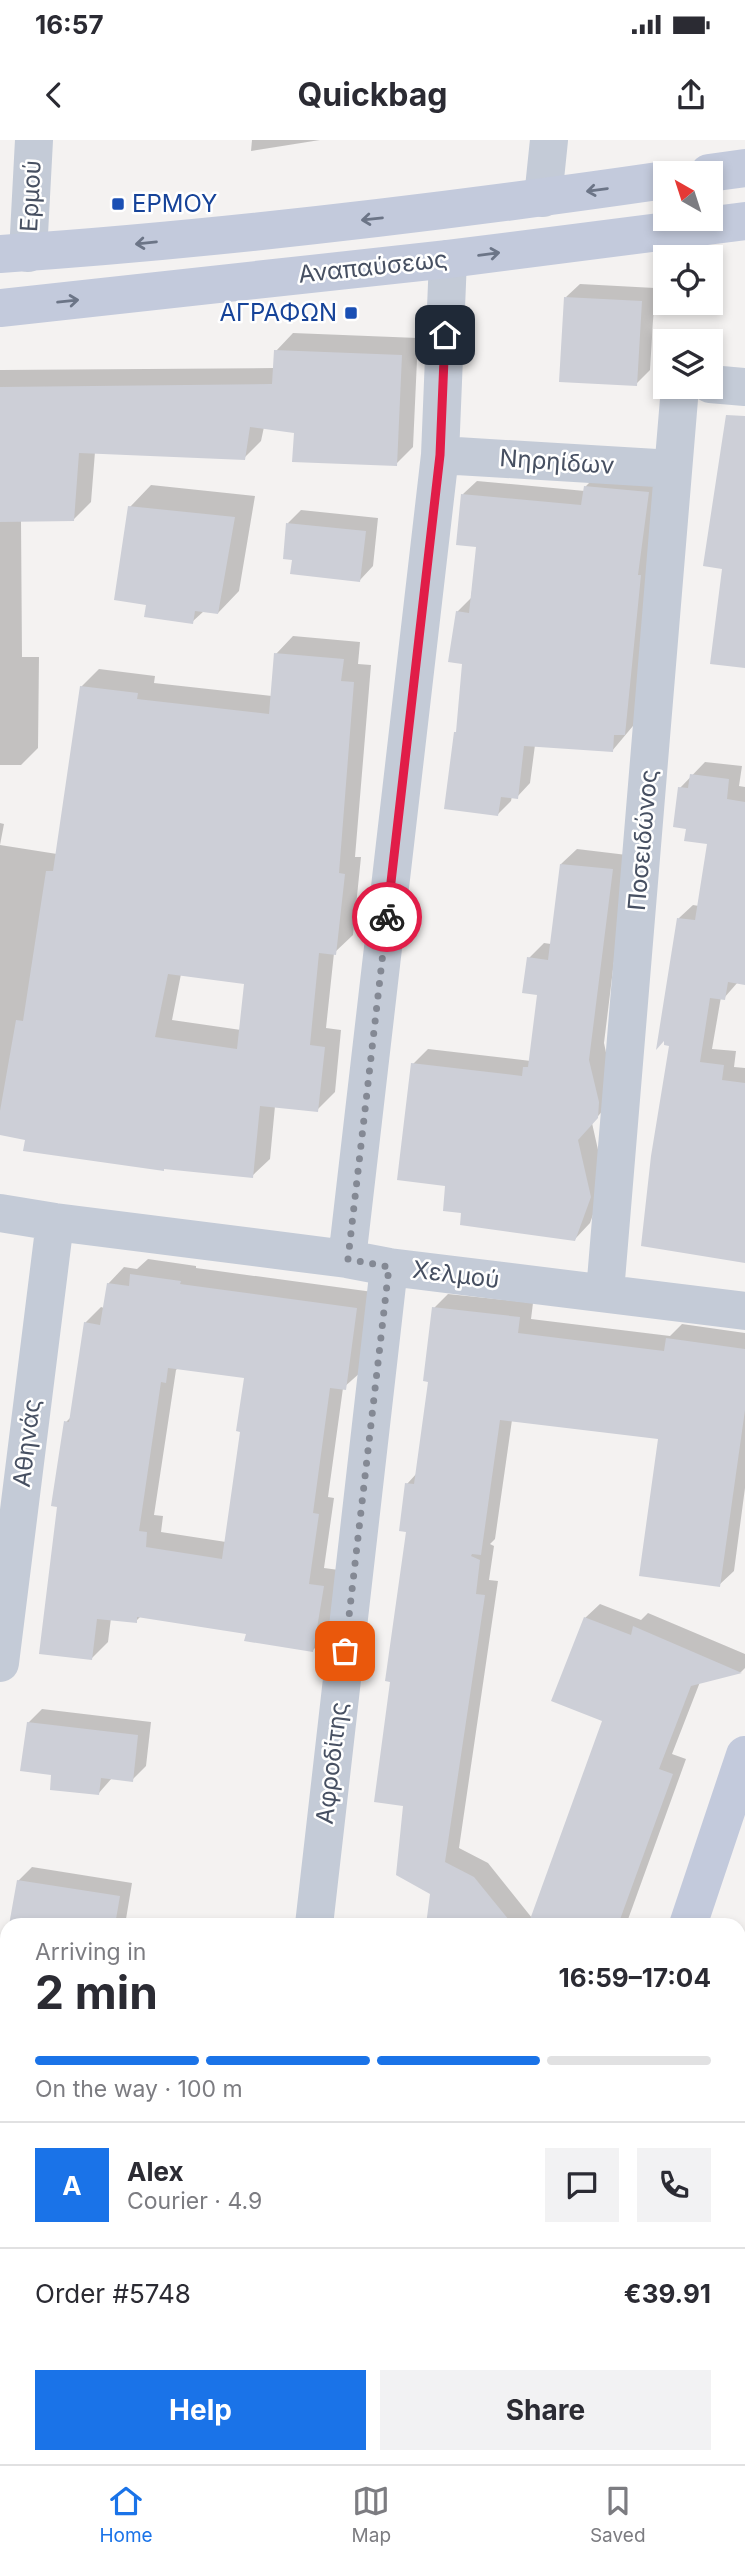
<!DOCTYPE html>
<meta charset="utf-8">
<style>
:root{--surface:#fff;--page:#f2f2f3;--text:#2b2b33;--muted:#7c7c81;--line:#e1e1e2;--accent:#1a73e8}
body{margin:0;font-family:Inter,sans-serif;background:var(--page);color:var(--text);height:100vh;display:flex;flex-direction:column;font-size:26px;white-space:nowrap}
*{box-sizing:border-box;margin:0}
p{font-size:23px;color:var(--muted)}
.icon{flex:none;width:38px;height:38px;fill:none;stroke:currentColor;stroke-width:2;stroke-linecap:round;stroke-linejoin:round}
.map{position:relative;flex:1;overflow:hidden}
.drawer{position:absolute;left:0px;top:1778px;width:746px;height:546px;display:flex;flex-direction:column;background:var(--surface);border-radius:21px 21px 0 0;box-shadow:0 4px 10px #0003}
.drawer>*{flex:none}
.needle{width:46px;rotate:321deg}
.tools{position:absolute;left:653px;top:21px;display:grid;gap:14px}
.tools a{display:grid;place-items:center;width:70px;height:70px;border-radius:0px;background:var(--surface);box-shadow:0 4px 10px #0003;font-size:35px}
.pin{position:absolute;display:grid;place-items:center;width:60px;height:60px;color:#fff;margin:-30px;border-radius:14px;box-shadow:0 4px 10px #0006}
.courier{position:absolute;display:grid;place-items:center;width:70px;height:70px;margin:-35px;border:5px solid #e11d48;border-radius:50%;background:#fff;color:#222;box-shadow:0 2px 9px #0007}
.summary em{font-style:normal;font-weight:700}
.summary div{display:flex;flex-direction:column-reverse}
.summary{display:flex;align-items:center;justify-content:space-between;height:119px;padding:0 35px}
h1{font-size:46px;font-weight:700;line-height:52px}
.bar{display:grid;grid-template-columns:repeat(4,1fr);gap:10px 7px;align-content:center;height:84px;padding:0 35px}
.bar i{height:9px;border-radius:5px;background:var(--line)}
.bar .on{background:var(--accent)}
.bar p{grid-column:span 4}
.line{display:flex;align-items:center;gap:18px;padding:0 35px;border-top:2px solid var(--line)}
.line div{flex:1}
.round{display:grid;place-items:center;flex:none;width:74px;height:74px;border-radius:0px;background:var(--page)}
.cta{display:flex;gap:14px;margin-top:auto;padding:14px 35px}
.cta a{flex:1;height:80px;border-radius:0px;background:var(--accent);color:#fff;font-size:28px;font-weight:700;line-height:80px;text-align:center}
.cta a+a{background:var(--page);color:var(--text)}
.status{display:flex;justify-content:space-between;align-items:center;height:49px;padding:0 35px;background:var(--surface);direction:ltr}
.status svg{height:19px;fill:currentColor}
header{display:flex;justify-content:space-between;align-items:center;height:91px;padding:0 35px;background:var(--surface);font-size:32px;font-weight:700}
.tabs{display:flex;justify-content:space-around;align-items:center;height:98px;border-top:2px solid var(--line);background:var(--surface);font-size:19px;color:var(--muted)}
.tabs a{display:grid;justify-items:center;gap:4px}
.tabs .on{color:var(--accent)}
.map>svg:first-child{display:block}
.shadow{fill:#0003;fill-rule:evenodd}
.building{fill:#cdcfd7;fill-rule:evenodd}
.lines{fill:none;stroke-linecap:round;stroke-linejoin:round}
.street{stroke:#c4cbd7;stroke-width:38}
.secondary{stroke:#c3cadc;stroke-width:38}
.oneway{stroke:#6c7587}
.done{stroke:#848994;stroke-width:7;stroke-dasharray:0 12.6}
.route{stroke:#e11d48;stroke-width:9}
.transit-dot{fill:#1a4fb4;stroke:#fff;stroke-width:2.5}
.labels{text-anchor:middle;stroke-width:5;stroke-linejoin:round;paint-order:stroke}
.street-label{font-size:24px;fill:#475062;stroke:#fff}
.transit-label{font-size:24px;fill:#164399;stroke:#fff;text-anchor:start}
</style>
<div class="status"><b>16:57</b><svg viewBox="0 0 49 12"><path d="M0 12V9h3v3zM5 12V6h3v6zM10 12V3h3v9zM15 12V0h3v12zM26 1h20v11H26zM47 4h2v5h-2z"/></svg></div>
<header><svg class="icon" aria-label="back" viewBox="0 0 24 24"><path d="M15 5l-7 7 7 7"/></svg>Quickbag<svg class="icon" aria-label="share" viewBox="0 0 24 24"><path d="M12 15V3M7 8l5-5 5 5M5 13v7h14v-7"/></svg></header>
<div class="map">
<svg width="745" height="2324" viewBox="0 0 745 2324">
<rect width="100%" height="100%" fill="#f4f2f1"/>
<path class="shadow" d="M252,0h68l-69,11z
M580,144l75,4 -5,82 -14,14 -70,-87z
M293,193l125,5 -5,109 -17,17 -100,-33 -32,-4 -3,14 -17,17 -149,-6 -4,50 -17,17 -53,1 1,137h17l-1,91 -17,17h-21v-395l275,-2 1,-17z
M599,333l62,6 -23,241 -26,31 -77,-6 -5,38 -13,14 -5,-1 -1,5 -13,13 -40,-83 6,-69 -7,-50 14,-14 7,-53 -15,-51 14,-13 108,10 1,-5z
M151,345l104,11 -16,95 -21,22 -14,-2 -12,11 -44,-19 -18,-96z
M301,370l77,8 -5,48 -13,14 -66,-21 -6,-36z
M293,496l67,6 -2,22 13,1 -16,192h6l-8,78 -19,18 -8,75 15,2 -6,62 -18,18 -42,-4 -5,53 -18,17 -252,-43v-310l4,1 -4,21 57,9 24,-167 18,-18 56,7 -1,7 118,13 4,-42zM181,834l65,8 -5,48 -69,-10z
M705,622l37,4 -3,20 6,1v196l-7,-1 -14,16 -3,-1 -9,52 24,2 -2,16 11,1v193l-74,-216 8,-127 14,-13 6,1 10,-63 -21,-16 -8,-39z
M577,709l50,6 -23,188 9,43 -1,14 -20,23 13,58 -15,42 -15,16 -112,-27 -16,-28 -34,-120 15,-15 103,12 8,-68 -10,-35 15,-15 7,1 10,-80z
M148,1119l48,7v2l177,24 -12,80 -18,16 -15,109 6,1 -10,70 15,2 -10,64 -16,16 -65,-17 -107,-17 -5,5 -25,-3 -3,24 -16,16 -33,-153 7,-83 6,-6 13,-93 16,-16 3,1 4,-24 16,-17 13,2zM178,1228l68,8 -4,54 -16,112 -65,-10 2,-16 -9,-1 22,-145z
M448,1154l85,9 -2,16 139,17 12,-12 63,9v155l-11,83 -15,14 -59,-148 -148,-17 -17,119 -5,5 4,2 -5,34 9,1 -39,267 29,15 44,55 72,-198 -19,-102 15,-14 41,16 7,-7 97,41v14l-4,4 -41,10 -28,72 14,5 -60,166h-197l3,-32 -27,-89 -13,-123 16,-150 -1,-47 10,-11 13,-93 4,-72z
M42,1569l109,13 -5,44 -14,14 -20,-2 -14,16 -45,-20 -25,-51z
M32,1727l100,16 -7,42h-102l-5,-44z
M738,1925l7,1v198l-7,-1z
M7,1956v118l-7,-1v-110z
M0,2189l7,1v85l-7,-1z
M738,2189l7,1v125l-7,-1z
M111,2317h117l-3,7h-95v-3z
M519,2317l5,1 -1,6h-78l1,-4 -19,-2z"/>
<path class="building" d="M564,157l78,4 -5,85 -78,-4z
M274,210l128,5 -5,111 -105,-4 2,-29 -44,-6 -5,33 -166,-7 -5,68 -74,1v-135l272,-3z
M726,275l19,1v252l-35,-4 12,-95 -19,-3z
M584,346l65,6 -11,83h3l-16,160h-11l-1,17 -89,-6 -6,53 -17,-2 -3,19 -54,-7 10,-77h2l6,-68 -14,-2 8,-51 13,2 7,-66 -20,-2 5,-51 120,11z
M128,366l107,11 -17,97 -23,-3 -2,13 -49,-7 2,-12 -32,-5z
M286,383l80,8 -6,51 -70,-8 2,-14 -9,-1z
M274,513l70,6 -3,22 13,1 -15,191 6,1 -9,81 -17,-2 -9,92 15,2 -7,65 -58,-6 -7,72 -89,-9v2l-141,-20 2,-11 -25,-5v-24l16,-91 7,1 23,-150h7l27,-185 58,7 -1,6 132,15zM168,834l76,10 -7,65 -82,-12z
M690,634l39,5 -2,20 18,3v183l-17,-3 -3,18 -15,-2 -10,64 24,3 -2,15 23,3v180l-104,-17 10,-90 18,-110 -5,-1v-4l-8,9 21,-132 18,2 12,-76 -23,-3 2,-12 -13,-2 5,-40 10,1z
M560,724l53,5 -24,191 10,42 -1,16 -20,22 13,57 -16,44 -115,-16 1,-12 -18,-2 2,-25 -48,-6 14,-117 111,13 1,-9h5l9,-72 -15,-2 5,-36 21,3z
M130,1134l51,7 -1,3 177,24 -11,82 -16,-2 -17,125 6,1 -10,70 15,2 -11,66 -69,-11 2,-7 -109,-17v6l-40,-4 -5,41 -53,-6 18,-147 -6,-1 13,-85 5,1 15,-100 16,3 7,-42 22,3zM168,1228l76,10 -8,53 4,1 -18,127 -76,-12 1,-15 -8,-1 22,-149 5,1z
M432,1167l88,10 -2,16 146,18 2,-13 79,11v61l-25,177 -81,-11 19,-137 -158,-19 -19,135 -9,-1 -1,2 9,4 -4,34 9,1 -40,267 29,15 39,48h-87l4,-31 -34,-19 7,-69 -29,-4 16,-120 -5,-1 21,-149 -7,-1 6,-48 9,1 14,-102 -5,-1z
M584,1477l47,18 2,-9 109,47 -51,13 -32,83 14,5 -55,151h-90l74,-204 -51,-20z
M27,1582l111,13 -5,47 -32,-4 -2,17 -49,-5 1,-15 -31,-4z
M17,1740l103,16 -5,29h-106z"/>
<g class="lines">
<path class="street" d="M543,58l6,-58
M28,113l6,-113
M710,244l35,3
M440,315l233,14
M0,1073l55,9 292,37 42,8 356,44
M347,1119l93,-804 8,-196
M605,1152l75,-905
M0,1523l55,-441
M314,1785l75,-658
M738,1856l7,1
M0,1909l7,1
M738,2164l7,1
M80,2324v-7
M392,2324l1,-7"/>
<path class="secondary" d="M709,33l36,-5
M0,114c222,-15 444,-42 665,-74
M0,168l448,-49 297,-38
M688,1785l57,-170
M590,2324l1,-7"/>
</g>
<defs><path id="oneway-shaft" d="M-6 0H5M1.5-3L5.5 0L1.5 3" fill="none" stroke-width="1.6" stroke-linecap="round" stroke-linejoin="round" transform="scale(1.75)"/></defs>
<g class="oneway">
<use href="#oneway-shaft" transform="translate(597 50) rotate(172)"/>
<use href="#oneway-shaft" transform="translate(372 79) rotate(174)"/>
<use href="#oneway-shaft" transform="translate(146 103) rotate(174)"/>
<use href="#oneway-shaft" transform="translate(489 114) rotate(-7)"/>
<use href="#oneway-shaft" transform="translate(68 161) rotate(-6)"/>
</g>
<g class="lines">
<path class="done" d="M345,1511l44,-384 -41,-8 39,-342"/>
<path class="route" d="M387,777l53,-462 5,-120"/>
</g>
<g class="transit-dot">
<rect x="111" y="57" width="14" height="14" rx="3.5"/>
<rect x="344" y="166" width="14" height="14" rx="3.5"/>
</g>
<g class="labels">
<g class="street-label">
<text transform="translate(31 56) rotate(-87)" y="8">Ερμού</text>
<text transform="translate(373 127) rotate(-6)" y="8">Αναπαύσεως</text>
<text transform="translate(557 322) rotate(4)" y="8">Νηρηίδων</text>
<text transform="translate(643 700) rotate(-85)" y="8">Ποσειδώνος</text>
<text transform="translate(456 1135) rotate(7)" y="8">Χελμού</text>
<text transform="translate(27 1303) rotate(-83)" y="8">Αθηνάς</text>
<text transform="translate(332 1623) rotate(-83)" y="8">Αφροδίτης</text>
</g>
<g class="transit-label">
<text x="132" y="72">ΕΡΜΟΥ</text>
<text x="337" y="181" text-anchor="end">ΑΓΡΑΦΩΝ</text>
</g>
</g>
</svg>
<div class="tools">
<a><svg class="needle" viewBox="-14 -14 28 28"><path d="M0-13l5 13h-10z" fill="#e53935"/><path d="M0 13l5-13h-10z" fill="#7c7c81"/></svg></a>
<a><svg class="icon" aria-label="locate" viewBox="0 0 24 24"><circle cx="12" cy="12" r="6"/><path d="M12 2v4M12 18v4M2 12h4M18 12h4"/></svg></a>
<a><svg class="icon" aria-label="layers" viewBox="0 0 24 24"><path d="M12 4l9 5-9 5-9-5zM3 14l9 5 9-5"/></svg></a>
</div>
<div class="pin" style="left:345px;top:1511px;background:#ea580c"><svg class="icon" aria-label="bag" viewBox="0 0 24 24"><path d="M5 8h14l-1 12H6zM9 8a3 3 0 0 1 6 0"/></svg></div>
<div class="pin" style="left:445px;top:195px;background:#1f2937"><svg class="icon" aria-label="home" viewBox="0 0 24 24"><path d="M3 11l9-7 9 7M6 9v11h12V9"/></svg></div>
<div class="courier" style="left:387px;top:777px"><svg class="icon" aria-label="bike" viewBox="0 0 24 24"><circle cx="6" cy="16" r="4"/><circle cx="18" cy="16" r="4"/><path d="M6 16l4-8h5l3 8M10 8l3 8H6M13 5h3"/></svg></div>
<section class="drawer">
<div class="summary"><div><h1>2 min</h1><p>Arriving in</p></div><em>16:59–17:04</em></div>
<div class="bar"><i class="on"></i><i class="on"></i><i class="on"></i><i></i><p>On the way · 100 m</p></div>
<div class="line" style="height:126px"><b class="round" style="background:var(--accent);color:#fff">A</b><div><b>Alex</b><p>Courier · 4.9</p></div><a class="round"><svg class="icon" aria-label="chat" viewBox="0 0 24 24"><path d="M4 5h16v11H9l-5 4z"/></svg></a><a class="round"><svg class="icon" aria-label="phone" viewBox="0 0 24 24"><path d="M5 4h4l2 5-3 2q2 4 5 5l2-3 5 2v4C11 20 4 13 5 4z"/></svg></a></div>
<div class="line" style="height:91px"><div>Order #5748</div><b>€39.91</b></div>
<div class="cta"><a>Help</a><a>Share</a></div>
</section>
</div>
<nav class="tabs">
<a class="on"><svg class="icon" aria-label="home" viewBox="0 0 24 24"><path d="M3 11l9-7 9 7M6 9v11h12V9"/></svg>Home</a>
<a><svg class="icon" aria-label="map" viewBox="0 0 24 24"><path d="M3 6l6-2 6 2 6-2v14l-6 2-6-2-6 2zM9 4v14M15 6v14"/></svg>Map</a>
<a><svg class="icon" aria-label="saved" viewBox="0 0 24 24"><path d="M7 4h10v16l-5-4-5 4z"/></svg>Saved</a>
</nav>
